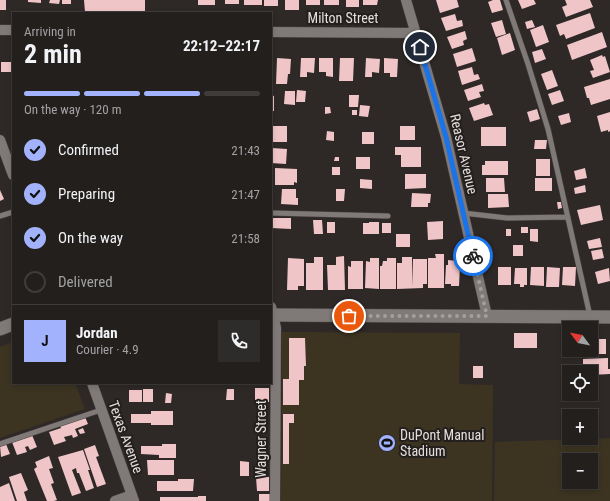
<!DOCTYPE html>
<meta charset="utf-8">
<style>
:root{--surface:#221f1d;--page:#2e2c2a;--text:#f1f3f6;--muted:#a2a2a4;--line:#3f3d3b;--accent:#a3b2fd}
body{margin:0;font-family:"Roboto Condensed",sans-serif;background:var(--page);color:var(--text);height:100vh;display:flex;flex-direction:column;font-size:15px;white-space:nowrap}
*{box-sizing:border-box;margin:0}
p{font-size:13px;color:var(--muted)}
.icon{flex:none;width:22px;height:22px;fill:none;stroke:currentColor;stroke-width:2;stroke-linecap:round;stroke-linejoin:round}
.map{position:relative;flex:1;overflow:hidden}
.panel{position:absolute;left:12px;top:12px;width:260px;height:372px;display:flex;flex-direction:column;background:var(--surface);border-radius:0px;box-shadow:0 2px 6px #0003,0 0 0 1px var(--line)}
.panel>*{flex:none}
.needle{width:26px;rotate:302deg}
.fabs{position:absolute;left:562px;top:321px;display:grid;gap:8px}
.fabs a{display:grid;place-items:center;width:36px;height:36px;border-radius:0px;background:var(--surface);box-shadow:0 2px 6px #0003,0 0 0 1px var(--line);font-size:20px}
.pin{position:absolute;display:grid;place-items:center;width:34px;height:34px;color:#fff;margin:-17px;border:2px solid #fff;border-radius:50%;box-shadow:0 1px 4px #0007}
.courier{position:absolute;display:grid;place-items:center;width:40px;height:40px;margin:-20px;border:3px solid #1a73e8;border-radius:50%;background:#fff;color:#222;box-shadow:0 1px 5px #0007}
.overview em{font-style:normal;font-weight:700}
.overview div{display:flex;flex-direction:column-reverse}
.overview{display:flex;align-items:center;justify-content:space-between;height:68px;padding:0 12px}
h1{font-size:26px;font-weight:700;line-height:30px}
.bar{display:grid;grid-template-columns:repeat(4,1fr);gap:6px 4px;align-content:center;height:48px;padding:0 12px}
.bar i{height:5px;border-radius:3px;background:var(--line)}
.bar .active{background:var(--accent)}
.bar p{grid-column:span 4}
.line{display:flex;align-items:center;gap:10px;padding:0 12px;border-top:1px solid var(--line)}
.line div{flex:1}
.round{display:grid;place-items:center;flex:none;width:42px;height:42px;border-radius:0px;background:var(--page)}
ol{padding:0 12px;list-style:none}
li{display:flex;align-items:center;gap:12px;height:44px}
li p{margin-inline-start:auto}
li .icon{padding:4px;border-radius:50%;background:var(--accent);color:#111;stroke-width:4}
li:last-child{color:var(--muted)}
li i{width:22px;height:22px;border:2px solid var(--line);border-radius:50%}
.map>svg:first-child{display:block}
.green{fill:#3c3421;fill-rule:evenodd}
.building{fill:#f0c5c8}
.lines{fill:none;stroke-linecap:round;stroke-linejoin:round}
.service-casing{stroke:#4b4746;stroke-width:6}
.minor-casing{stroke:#4b4746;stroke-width:11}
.tertiary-casing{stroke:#4b4746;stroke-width:14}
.service{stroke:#7f7977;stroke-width:5}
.minor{stroke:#7f7977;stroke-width:10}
.tertiary{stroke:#7f7977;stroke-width:13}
.done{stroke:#a39f9e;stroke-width:4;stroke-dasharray:0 7.2}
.route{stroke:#1a73e8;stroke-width:5}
.labels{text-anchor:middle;stroke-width:4;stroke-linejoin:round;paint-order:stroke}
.street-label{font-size:14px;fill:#e2dfde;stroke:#241f1d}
.poi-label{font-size:14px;fill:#e2dfde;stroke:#241f1d;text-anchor:start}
</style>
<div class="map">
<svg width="610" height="501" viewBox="0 0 610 501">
<rect width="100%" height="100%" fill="#2e2927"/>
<path class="green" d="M282,332l178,1 -1,51 34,1 -1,116h-211z
M13,342v41h62l10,26 -85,29v-91z
M610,438v63h-116l1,-59zM569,460h22v22h-22z"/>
<path class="building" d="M0,0h6v10h-6z
M28,0h13v3l-13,-1z
M50,0h10l-1,4 -10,-1z
M62,0h9v4h-9z
M84,0h61v12h-60z
M198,0h17v5h-17z
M225,0h14v4h-14z
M244,0h18v5h-18z
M264,0h14v6h-14z
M285,0h14v10h-14z
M306,0h14v5h-14z
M324,0h15v5h-15z
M346,0h13v7h-13z
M363,0h15l-1,5h-14z
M436,0h21l2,7 -19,6z
M493,0h7l3,10 -11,3 -4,-11z
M518,0h16l2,4 -14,5z
M565,0h25l3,7 -27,10 -4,-10 5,-2z
M590,13l5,15 -29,11 -2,-5 -4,2 -4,-11z
M455,14l2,7 5,-1 1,6 -17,5 -5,-13z
M502,20l4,14 -10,3 -5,-14z
M532,20l3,7 -8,2 -2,-7z
M543,25l6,17 -13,5 -6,-17z
M465,31l2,8 -4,2 1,4 -12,4 -5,-12z
M602,32l5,15 -35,13 -5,-15z
M510,33l5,17 -13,5 -5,-17z
M472,48l4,13 -19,6 -4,-13z
M542,49l4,10 -11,4 -3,-11z
M602,55l1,2 2,-1 5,16 -17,6 -3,-7 4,-1 -4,-10z
M277,58l14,1 -1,15h-2l-1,10h-11z
M301,58h14l-1,15 -7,-1v5h-7z
M319,58h14v19l-7,-1v-4h-7z
M340,58h14l-1,23h-14z
M366,58l14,1 -1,14 -7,-1v5h-7z
M384,58l14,1 -1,18h-7v-4h-6z
M1,62h12v10h-12z
M472,67l2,8 4,-1 2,5 -18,6 -4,-14z
M552,70l6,16 -11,4 -6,-16z
M610,79v20l-19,6 -2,-7h-2l-3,-11z
M482,84l2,7 -5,1 2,5 -13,4 -4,-11z
M297,90l9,1 -1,11h-9z
M560,90l4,11 -12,4 -4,-11z
M285,91h10v14l-11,-1z
M271,95l3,1v15h-3z
M349,95h10l-1,12h-9z
M484,103l1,2 4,-1 4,11 -19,6 -5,-13z
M360,105l10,1 -2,11 -9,-1z
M325,107h5l1,6 -6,1z
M537,109l3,10 -10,3 -3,-10z
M352,110h5v5h-5z
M610,112v19l-2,1v-2l-7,2 -4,-16z
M569,113l2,9 -10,3 -3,-9z
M271,126h16v16h-16z
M400,126h15v14h-15z
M481,127h25v19h-25z
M327,131l7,1v9l-8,-1z
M362,132h12v12h-12z
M535,140h12l-1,9h-12z
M395,147h26v20h-20v-12h-6z
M272,148l15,1 -1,15 -15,-1z
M335,157h4v4h-5z
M356,157h14v12h-14z
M536,159h14v17h-14z
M485,161h23v14h-26v-10h3z
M332,167h8v8h-8z
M275,168l22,1v14l-3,-1v3h-19z
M585,168l2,10 -11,2 -2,-9z
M405,174h21v14l-21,1z
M486,178h18l1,14h-19z
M535,178h17v13h-17z
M360,179l12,1v9l-12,-1z
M585,185l1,7 -11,2 -1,-6z
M282,189h14v9h2v7l-17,-1z
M336,189h9l-1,12h-8z
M0,190l4,9 -4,2z
M412,193l19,1 -1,9h-2v4h-17z
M488,194h20l1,13 -21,1z
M557,202h4l1,6 -4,1z
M600,205l3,15 -22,5 -4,-15z
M271,218h20v11l-20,-1z
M313,220h9l1,14h-9z
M443,221v18l-15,1 -1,-18z
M327,222h8v11h-8z
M369,222h10v12h-16v-11h6z
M382,223h9v10h-9z
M521,227h7v6h-7z
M506,229h5v7h-5z
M530,229h8v13l-8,-1z
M396,234h14v13h-14z
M600,238l2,9 -13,2 -2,-8z
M513,245h10v11h-10z
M602,249l2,9 -11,2 -2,-9z
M435,254h9v34h-16v-30h8z
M344,256l1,34h-17l-1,-25h9v-8z
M314,257h9v33h-17v-27h8z
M402,257h10v30l1,-28h14v25h-4v4l-26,1v-26h5z
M288,258l16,1v27h-6v4h-11z
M370,258h9v31l-14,-1 1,-27 4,1z
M387,258h9v31h-16v-23h2l1,-5h4z
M448,260l9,1v4h3l-1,21h-8v-2h-6l1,-19h2z
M351,261h12v28h-15v-23l3,1z
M498,267h13v18h-13z
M531,267h13v19l-14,-1z
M547,267l13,1 -1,19h-13z
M563,267h13l-1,19 -13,-1z
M515,268h12v17h-3v2h-4v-3h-6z
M609,268l1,13 -12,3 -3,-12z
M514,333h23v15h-23z
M289,338h16l1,28h-2v14h-5v25h-16v-26h6z
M591,339h15v15h-23v-4h8z
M608,358v11h2v5l-19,1v-3h-8v-13z
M473,366h10v12h-10z
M255,388h14v14h-14z
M143,389h10v13h-10z
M227,389h7v11h-8z
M129,390h13v12h-13z
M166,393l6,1 -1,9h-6z
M151,411h22v14h-22v-2h-20v-9h20z
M283,414h11v9h-5v41h-6z
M85,417l3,7 -13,5 3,7 -5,2 -1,-3 -8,2 2,4 -12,4 -5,-13 12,-4 -1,-2z
M83,428l2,5 -5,1 -2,-4z
M32,435l5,12 -7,3 -2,-4 -3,1 2,5 -10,3 -5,-13z
M6,444l4,10 -9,3 -1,-11z
M162,444h14v14h-17v-3l-18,-1v-8h21z
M95,445l4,11 -3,1 10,27 -9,3 -13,-38z
M83,450l7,20h-2l6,18 -8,3 -7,-18h-2l-1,-5 -4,2 9,23 -9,3 -14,-39z
M49,456l4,12 -4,1 5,14 -3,1 6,16 -3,1h-7l-13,-32 3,-2 -2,-5z
M147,460h27v15h-26z
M240,461l9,1v14h-9z
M21,473l7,17 -4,2 3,9h-10l-8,-24z
M256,477h13v14h-12z
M178,479h16l-1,12h-36v-10h21z
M9,483l6,18h-15v-14z
M259,494h12v7h-12z
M198,496h8v5h-46v-4h38z"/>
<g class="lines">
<g class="service-casing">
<path id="service" d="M506,0l22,64 20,65 42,187
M271,213l117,3
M463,213l44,5 61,-1
M0,216l13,-4
M0,444l101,-34"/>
</g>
<g class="minor-casing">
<path id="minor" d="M406,0l40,137 41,179
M0,30h13
M271,32l145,1
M0,140l13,35
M271,307l5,21 -1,173
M92,383l42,118
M115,501l17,-6"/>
</g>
<g class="tertiary-casing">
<path id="tertiary" d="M271,315l339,2
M0,329l13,-5"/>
</g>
<use href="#service" class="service"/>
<use href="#minor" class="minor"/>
<use href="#tertiary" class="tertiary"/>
</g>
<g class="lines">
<path class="done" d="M349,316h138l-14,-60"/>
<path class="route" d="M420,47l26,90 27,119"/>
</g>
<defs>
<g id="stadium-disc" transform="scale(0.9)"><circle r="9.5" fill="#a3b2fd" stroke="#241f1d"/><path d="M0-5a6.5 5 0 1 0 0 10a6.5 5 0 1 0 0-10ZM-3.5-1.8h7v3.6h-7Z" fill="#111"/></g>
</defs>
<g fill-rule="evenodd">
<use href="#stadium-disc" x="387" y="443"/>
</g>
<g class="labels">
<g class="street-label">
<text x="343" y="23">Milton Street</text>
<text transform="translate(464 154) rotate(77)" y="5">Reasor Avenue</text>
<text transform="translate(126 437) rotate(70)" y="5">Texas Avenue</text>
<text transform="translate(261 439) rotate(-90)" y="5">Wagner Street</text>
</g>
<g class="poi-label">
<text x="400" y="440">DuPont Manual<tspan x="400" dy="16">Stadium</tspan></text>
</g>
</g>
</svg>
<div class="fabs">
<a><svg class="needle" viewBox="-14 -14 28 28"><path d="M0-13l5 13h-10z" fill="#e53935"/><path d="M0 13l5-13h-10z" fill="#a2a2a4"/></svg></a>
<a><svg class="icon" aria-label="locate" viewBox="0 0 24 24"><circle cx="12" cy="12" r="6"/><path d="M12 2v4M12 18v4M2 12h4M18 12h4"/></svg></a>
<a>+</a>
<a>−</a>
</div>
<div class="pin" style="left:349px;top:316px;background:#ea580c"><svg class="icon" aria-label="bag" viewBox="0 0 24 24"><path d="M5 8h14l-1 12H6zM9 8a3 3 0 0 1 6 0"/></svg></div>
<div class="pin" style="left:420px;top:47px;background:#1f2937"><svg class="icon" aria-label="home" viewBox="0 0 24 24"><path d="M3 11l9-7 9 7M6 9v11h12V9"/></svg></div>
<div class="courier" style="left:473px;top:256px"><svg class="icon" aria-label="bike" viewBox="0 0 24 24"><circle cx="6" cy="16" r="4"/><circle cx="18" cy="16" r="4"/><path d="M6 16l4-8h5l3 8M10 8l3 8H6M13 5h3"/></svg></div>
<section class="panel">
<div class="overview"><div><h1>2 min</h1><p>Arriving in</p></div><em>22:12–22:17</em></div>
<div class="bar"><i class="active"></i><i class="active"></i><i class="active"></i><i></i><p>On the way · 120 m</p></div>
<ol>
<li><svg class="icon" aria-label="check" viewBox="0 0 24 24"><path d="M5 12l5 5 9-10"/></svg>Confirmed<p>21:43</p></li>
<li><svg class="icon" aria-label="check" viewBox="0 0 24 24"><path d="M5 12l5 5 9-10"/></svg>Preparing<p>21:47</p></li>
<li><svg class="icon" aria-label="check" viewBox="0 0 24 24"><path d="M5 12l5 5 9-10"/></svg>On the way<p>21:58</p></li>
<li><i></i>Delivered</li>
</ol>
<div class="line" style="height:72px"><b class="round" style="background:var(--accent);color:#111">J</b><div><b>Jordan</b><p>Courier · 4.9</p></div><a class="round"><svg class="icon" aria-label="phone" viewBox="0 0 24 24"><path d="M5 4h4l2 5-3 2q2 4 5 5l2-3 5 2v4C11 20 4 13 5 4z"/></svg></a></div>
</section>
</div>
